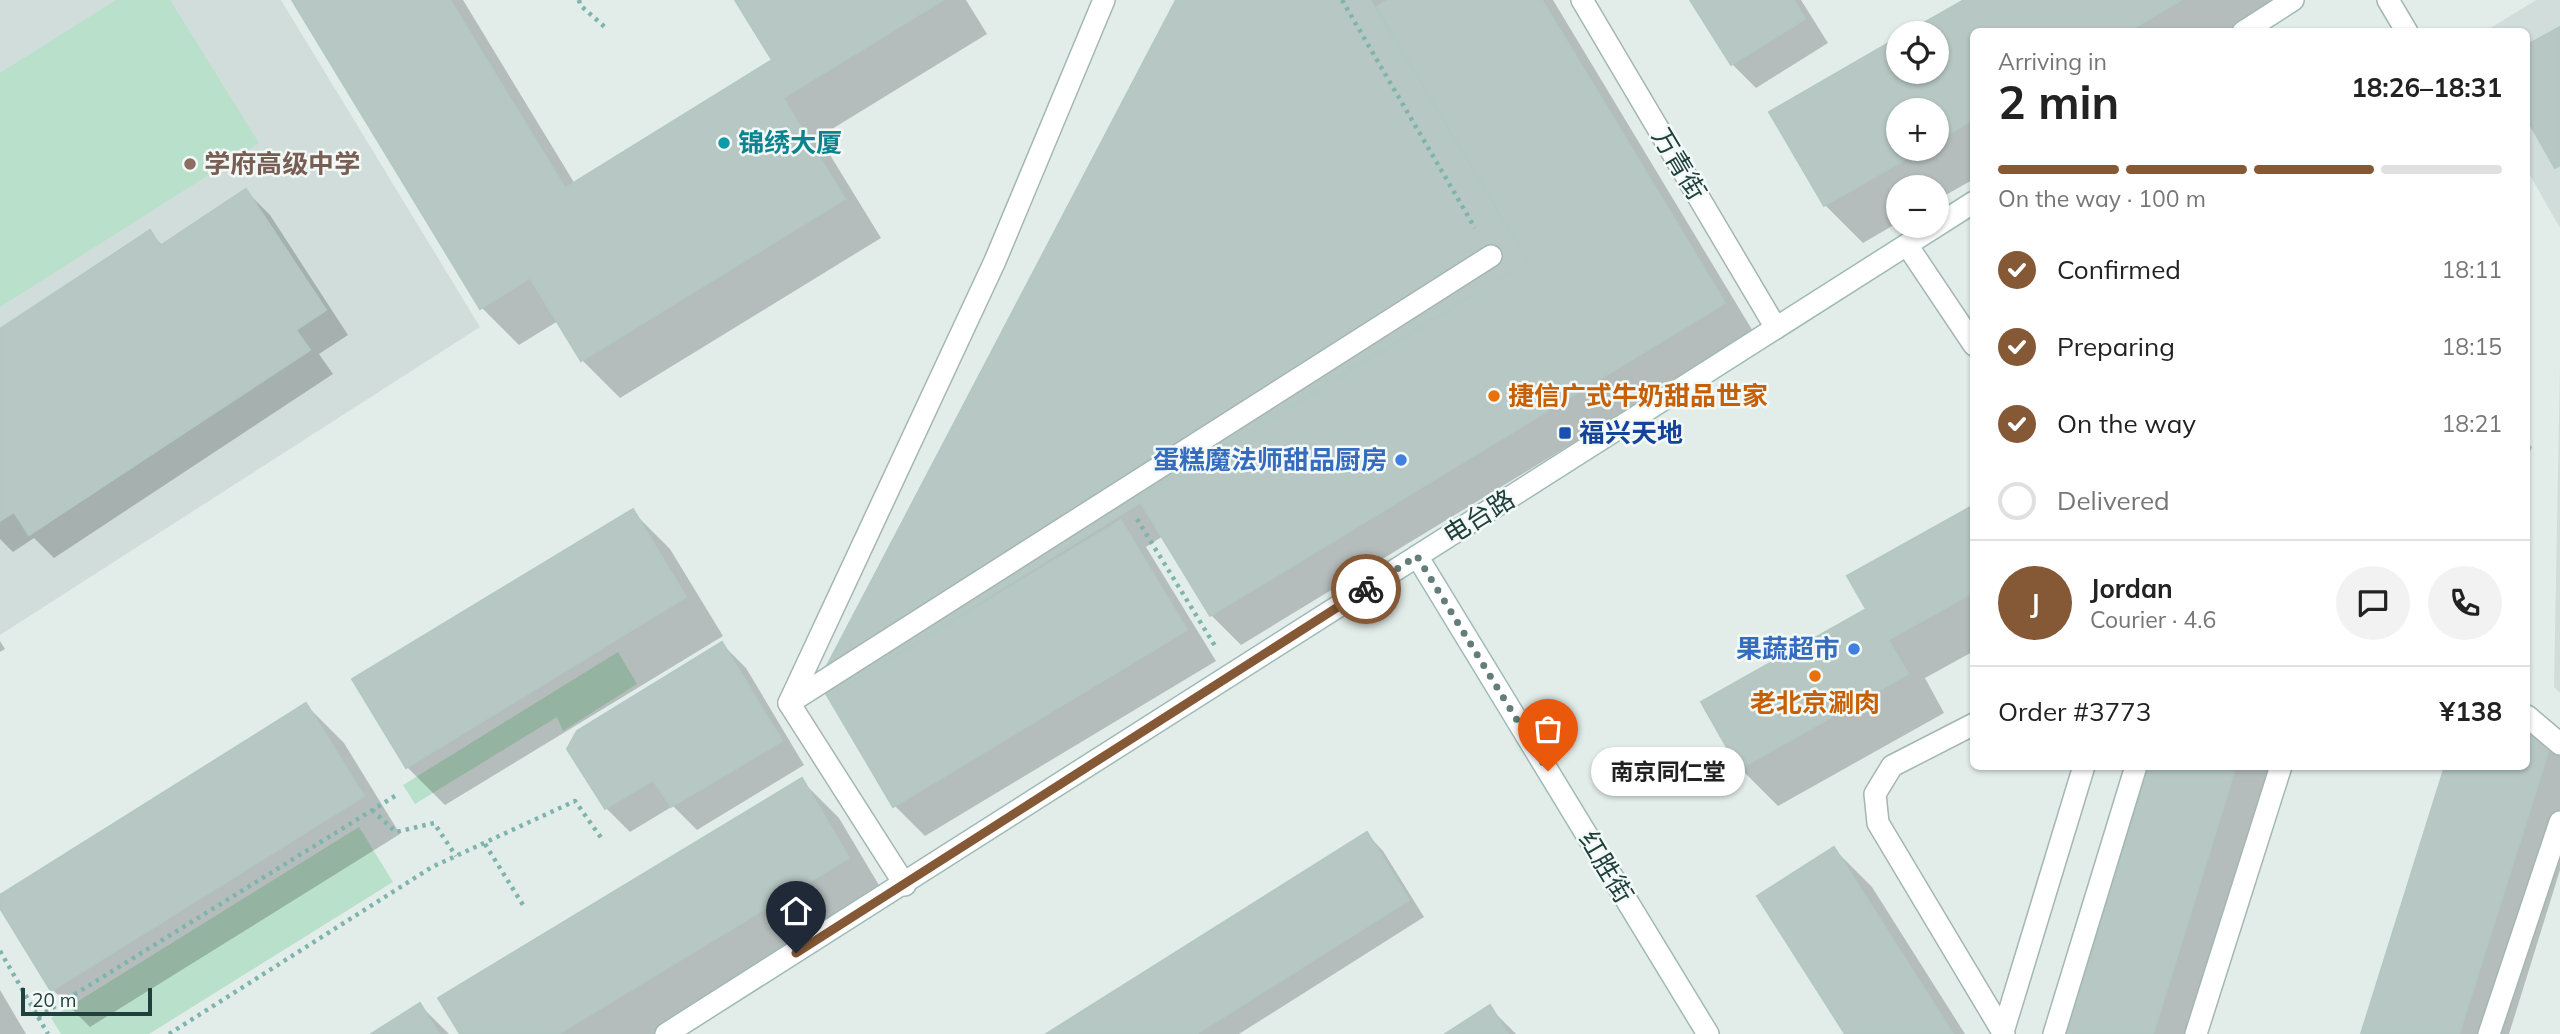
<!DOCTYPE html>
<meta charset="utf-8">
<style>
:root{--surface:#fff;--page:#f2f2f2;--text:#222;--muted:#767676;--line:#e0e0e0;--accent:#855836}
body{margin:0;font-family:Mulish,"Noto Sans SC",sans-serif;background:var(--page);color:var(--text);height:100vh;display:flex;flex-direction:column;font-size:26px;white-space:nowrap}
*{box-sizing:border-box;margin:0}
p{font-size:23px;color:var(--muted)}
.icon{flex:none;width:38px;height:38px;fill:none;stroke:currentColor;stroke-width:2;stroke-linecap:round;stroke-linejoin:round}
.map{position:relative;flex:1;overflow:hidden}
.panel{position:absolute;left:1970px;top:28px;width:560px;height:742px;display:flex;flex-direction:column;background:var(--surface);border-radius:10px;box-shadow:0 2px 5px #0004}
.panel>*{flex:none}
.buttons{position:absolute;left:1886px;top:21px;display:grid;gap:14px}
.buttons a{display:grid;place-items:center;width:63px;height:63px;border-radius:50%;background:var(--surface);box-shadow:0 2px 5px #0004;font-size:35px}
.scale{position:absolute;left:21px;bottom:18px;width:131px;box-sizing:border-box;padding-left:7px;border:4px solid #20403d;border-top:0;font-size:19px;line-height:24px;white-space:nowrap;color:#20403d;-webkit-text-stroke:5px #f3f9f7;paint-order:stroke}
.pin{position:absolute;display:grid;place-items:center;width:60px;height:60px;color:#fff;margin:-72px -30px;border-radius:50% 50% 50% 0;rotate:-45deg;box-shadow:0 0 7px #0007}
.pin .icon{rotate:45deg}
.courier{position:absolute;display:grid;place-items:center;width:70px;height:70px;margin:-35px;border:5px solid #855836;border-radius:50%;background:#fff;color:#222;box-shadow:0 2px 9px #0007}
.bubble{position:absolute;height:49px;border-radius:24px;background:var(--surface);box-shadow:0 2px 5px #0004;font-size:23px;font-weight:700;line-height:49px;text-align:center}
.summary em{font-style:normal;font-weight:700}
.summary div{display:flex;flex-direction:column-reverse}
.summary{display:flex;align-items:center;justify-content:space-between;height:119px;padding:0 28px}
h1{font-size:46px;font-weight:700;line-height:52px}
.bar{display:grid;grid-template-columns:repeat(4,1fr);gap:10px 7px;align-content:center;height:84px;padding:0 28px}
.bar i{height:9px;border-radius:5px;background:var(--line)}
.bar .current{background:var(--accent)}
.bar p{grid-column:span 4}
.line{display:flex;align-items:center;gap:18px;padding:0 28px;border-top:2px solid var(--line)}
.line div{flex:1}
.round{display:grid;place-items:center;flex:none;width:74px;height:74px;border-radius:37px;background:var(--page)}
ol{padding:0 28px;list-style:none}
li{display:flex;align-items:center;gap:21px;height:77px}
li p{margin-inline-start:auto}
li .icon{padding:7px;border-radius:50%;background:var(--accent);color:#fff;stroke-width:4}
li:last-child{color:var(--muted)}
li i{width:38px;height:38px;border:4px solid var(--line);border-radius:50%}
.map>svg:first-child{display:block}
.built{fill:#d0ddda}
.green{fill:#b9e0ca}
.shadow{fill:#0003;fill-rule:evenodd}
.building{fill:#b7c8c4;stroke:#b3c8c3;stroke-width:2}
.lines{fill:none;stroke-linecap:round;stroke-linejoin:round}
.lane-casing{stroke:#a4b6b3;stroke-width:24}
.street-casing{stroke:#a4b6b3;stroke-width:24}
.secondary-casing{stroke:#9fbab5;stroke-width:24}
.path{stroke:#7fb4ad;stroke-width:4.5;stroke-dasharray:3.5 5;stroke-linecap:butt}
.lane{stroke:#fff;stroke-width:21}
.street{stroke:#fff;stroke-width:21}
.secondary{stroke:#fff;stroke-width:21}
.done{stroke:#647d7a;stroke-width:7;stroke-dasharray:0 12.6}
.route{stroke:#855836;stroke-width:9}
.culture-dot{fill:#0f9aa8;stroke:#f3f9f7;stroke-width:2.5}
.education-dot{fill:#8d6e63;stroke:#f3f9f7;stroke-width:2.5}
.food-dot{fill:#e8710a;stroke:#f3f9f7;stroke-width:2.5}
.transit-dot{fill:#1a4fb4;stroke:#f3f9f7;stroke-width:2.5}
.shop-dot{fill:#3f7fe0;stroke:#f3f9f7;stroke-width:2.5}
.labels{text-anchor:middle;stroke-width:5;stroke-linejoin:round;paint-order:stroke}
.culture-label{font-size:26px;font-weight:bold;fill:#0d838f;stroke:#f3f9f7;text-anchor:start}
.education-label{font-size:26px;font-weight:bold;fill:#785e54;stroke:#f3f9f7;text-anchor:start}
.street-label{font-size:26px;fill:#20403d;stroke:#f3f9f7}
.food-label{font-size:26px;font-weight:bold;fill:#c56008;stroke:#f3f9f7;text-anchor:start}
.transit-label{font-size:26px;font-weight:bold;fill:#164399;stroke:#f3f9f7;text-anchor:start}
.shop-label{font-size:26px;font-weight:bold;fill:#366cbe;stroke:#f3f9f7;text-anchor:end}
</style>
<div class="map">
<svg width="2560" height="1034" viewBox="0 0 2560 1034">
<rect width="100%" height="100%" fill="#e2edea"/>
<path class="built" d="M0,0h281l199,327 -480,308z
M2536,0h24v228l-33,-58v-138h-43z
M2560,364v329l-6,-6z"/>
<path class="green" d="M116,0h54l89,143 -259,164v-234z
M618,652l19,32 -74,47 -6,-14 -142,87 -12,-19z
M359,827l34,55 -244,152h-88l-10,-16z"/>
<path class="shadow" d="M294,0h169l112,184 199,-123 -37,-61h229l21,34 -168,103 62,101 -261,160 -38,-38 -24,-39 -39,24 -37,-37z
M1178,0h375l201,333 -513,312 -30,-30 -48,-79 -17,11 70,114 -291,175 -30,-30 -74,-125z
M1692,0h109l27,43 -72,45 -24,-24z
M1967,0h317l-55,32h-255v147l-37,21v-13h-38v35l-36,21 -38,-38 74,-133h38v-39h-28zM1899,110h38v39h-38z
M246,191l24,24 78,120 -29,19 14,20 -279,184 -20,-20 -21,14 -13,-13v-208l149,-99 14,14z
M2527,442l5,5 -5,11z
M1974,507v144l-49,27 19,35 -166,93 -38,-38 128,-159z
M632,511l38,38 53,87 -278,169 -38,-38z
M0,641l5,8 -5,3z
M722,644l24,24 58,97 -107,65 -24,-24 -43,26 -24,-24z
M306,705l38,38 56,91 -310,193 -37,-37 -53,-85v-8z
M2527,737l23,7 10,10v116l-51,164h-146l164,-268z
M2151,766h134l-83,268h-134z
M801,780l38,38 47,79 -228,137h-196z
M1367,834l16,17 41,66 -185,117h-189z
M1834,849l38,38 93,147h-118z
M0,990l26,44h-26z
M420,1005l29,29h-75z
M1490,1008l26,26h-68z"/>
<path class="building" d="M292,0h158l115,188 207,-128 -37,-60h208l-160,98 62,101 -264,162 -51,-83 -50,31z
M1176,0h194l158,261 -700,436 -9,-16z
M1388,0h154l183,303 -515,313 -72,-118 390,-237 -151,-254z
M1690,0h104l11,19 -74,46z
M1964,0h217l-54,32h-153v87l-37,22v-31h-38v39h24l-99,57 -55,-94 130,-75v35h38v-39h-31z
M2560,27v138l-5,3 -28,-49v-74z
M246,189l80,121 -30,20 14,20 -281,185 -15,-23 -14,9v-192l150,-99 10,16z
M1974,505v87l-86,48 20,34 -169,95 -38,-67 165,-93 -19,-33z
M633,509l53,88 -280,171 -54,-89z
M1121,520l66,110 -294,177 -65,-110z
M722,642l60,99 -111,66 -18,-27 -48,29 -38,-60 10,-18z
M306,703l58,93 -313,195 -51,-83v-13z
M2527,735l24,8 -92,291h-98l84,-268h82z
M2149,766h87l-83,268h-87z
M802,778l47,80 -291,176h-98l-22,-36z
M1367,832l42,68 -213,134h-150z
M1834,847l119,187h-108l-88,-138z
M420,1003l19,31h-68z
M1490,1005l18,29h-63z"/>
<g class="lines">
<g class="lane-casing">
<path id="lane" d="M2388,0l19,32
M1907,245l67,100
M789,703l702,-447
M2527,716l33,28
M1974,724l-82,42 -17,28 3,29 126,211
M2003,1032l81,-266
M2054,1034l82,-268
M2196,1034l85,-268
M2489,1034l71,-212"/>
</g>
<g class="street-casing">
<path id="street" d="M1582,0l194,328
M905,885l-116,-182 206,-442 109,-261"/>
</g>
<g class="secondary-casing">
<path id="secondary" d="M2243,32l50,-32
M1417,556l291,478
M666,1034l1308,-832"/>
</g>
<path class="path" d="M579,0l1,5 27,24
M1342,0l133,228
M1137,519l78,127
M372,810l24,22 38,-9 22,33
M485,844l38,61
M0,951l48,83
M38,1017l357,-221
M169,1034l263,-167 143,-66 27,38"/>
<use href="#lane" class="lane"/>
<use href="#street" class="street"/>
<use href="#secondary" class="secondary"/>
</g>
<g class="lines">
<path class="done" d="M1366,589l51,-33 131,215"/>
<path class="route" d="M796,953l570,-364"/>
</g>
<circle class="culture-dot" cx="724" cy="143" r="7"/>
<circle class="education-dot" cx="190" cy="164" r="7"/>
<g class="food-dot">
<circle cx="1494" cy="396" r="7"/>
<circle cx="1815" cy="676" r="7"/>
</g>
<rect class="transit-dot" x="1558" y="426" width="14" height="14" rx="3.5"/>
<g class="shop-dot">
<circle cx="1401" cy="460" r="7"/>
<circle cx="1854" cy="649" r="7"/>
</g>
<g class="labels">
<g class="culture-label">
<text x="738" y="152">锦绣大厦</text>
</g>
<g class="education-label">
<text x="204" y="173">学府高级中学</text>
</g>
<g class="street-label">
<text transform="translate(1679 164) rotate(59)" y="9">万青街</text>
<text transform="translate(1479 517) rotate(-32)" y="9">电台路</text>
<text transform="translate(1606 867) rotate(59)" y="9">红胜街</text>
</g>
<g class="food-label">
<text x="1508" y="405">捷信广式牛奶甜品世家</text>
<text x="1815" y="712" text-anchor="middle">老北京涮肉</text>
</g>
<g class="transit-label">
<text x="1579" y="442">福兴天地</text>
</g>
<g class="shop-label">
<text x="1387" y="469">蛋糕魔法师甜品厨房</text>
<text x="1840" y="658">果蔬超市</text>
</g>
</g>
</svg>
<div class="buttons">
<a><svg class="icon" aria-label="locate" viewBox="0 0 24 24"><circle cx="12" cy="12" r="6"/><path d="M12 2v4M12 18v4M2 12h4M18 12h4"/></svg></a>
<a>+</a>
<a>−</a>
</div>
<div class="scale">20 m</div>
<div class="pin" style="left:1548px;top:771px;background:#ea580c"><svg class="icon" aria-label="bag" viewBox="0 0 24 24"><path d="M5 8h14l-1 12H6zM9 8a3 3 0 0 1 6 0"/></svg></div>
<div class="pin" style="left:796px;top:953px;background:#1f2937"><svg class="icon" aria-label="home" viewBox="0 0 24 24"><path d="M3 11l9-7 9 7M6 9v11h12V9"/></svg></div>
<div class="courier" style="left:1366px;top:589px"><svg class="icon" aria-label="bike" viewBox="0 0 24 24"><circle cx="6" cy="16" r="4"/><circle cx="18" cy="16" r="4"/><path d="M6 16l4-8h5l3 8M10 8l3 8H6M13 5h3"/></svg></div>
<div class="bubble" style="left:1591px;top:747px;width:154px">南京同仁堂</div>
<section class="panel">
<div class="summary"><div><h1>2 min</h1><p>Arriving in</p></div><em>18:26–18:31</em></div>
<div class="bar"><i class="current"></i><i class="current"></i><i class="current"></i><i></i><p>On the way · 100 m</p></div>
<ol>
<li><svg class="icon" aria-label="check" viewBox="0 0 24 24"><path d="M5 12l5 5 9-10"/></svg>Confirmed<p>18:11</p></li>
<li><svg class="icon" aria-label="check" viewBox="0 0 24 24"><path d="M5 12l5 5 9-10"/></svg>Preparing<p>18:15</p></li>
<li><svg class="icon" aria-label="check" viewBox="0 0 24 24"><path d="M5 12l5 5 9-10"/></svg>On the way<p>18:21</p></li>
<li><i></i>Delivered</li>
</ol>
<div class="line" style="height:126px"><b class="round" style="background:var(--accent);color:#fff">J</b><div><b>Jordan</b><p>Courier · 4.6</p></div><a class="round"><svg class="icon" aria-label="chat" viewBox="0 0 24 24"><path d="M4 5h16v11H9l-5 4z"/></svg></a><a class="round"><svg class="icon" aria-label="phone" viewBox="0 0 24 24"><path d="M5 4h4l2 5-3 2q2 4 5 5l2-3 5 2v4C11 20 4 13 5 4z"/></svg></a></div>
<div class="line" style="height:91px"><div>Order #3773</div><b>¥138</b></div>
</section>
</div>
